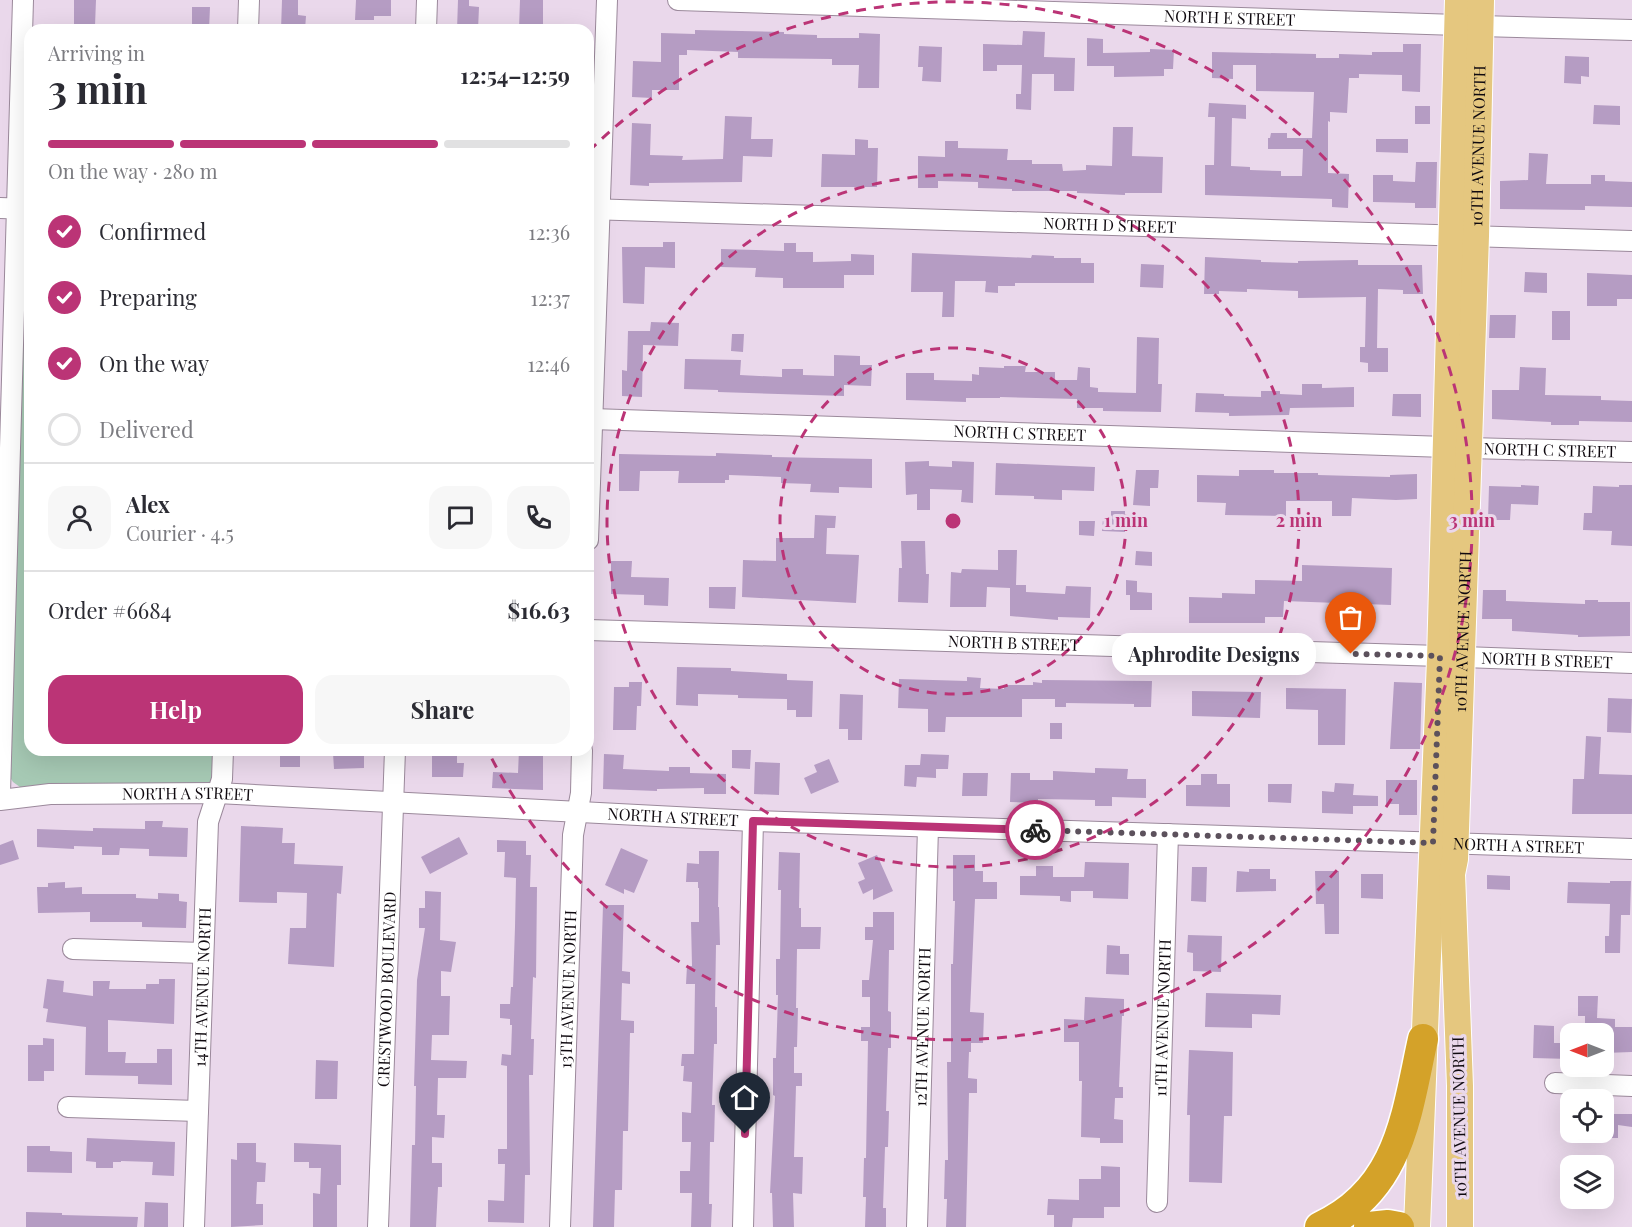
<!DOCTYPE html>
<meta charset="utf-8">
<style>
:root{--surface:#fff;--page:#f7f7f7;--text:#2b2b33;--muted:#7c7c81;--line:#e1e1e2;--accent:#bb3476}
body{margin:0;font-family:"Playfair Display",serif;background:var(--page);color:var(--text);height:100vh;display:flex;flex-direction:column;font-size:22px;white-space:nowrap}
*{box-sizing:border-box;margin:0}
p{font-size:20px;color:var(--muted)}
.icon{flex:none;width:33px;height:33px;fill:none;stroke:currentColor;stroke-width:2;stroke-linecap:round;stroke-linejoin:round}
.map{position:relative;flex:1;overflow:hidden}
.panel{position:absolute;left:24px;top:24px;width:570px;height:732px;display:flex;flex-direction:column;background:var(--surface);border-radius:18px;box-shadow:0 6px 24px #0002}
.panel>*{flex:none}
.needle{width:39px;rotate:270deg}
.tools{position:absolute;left:1560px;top:1023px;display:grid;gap:12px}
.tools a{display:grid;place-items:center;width:54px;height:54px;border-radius:12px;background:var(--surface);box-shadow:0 6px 24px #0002;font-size:30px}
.pin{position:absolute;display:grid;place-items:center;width:51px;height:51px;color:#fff;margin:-62px -26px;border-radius:50% 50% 50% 0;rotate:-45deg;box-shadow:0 0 6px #0007}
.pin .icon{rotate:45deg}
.courier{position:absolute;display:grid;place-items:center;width:60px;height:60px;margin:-30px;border:4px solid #bb3476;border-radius:50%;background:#fff;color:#222;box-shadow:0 2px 8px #0007}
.bubble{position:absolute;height:42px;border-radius:18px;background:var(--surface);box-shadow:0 6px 24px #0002;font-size:20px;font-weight:700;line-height:42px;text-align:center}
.overview em{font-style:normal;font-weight:700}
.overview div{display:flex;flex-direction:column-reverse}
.overview{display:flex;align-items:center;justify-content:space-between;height:102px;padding:0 24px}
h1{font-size:39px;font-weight:700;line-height:45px}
.bar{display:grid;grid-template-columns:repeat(4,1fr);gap:9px 6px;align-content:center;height:72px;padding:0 24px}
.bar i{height:8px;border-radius:4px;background:var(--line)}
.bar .active{background:var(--accent)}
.bar p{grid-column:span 4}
.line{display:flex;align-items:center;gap:15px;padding:0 24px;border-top:2px solid var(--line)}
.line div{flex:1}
.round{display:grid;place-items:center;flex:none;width:63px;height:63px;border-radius:18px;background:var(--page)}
ol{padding:0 24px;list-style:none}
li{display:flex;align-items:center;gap:18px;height:66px}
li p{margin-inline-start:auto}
li .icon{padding:6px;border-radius:50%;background:var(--accent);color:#fff;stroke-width:4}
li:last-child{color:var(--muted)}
li i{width:33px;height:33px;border:3px solid var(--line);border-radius:50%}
.button{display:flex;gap:12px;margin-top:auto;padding:12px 24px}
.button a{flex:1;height:69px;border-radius:18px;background:var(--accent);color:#fff;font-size:24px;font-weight:700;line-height:69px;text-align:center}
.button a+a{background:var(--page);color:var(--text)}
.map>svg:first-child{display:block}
.green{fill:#a6c9b4}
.building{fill:#b59cc3}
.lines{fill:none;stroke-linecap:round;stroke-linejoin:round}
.minor-casing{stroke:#9b899b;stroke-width:22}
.major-casing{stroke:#fff;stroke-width:28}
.highway-casing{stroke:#fff;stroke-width:33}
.minor{stroke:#fff;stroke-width:20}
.major{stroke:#e5c77f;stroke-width:26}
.highway{stroke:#d4a229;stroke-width:30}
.done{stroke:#5c515c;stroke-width:6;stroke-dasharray:0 10.8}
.route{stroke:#bb3476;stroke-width:8}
.ring{fill:none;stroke:#bb3476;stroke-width:3;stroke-dasharray:10 8}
.labels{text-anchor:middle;stroke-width:6;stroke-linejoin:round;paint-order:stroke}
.street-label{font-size:16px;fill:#0f090f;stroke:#ead8eb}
.centre{fill:#bb3476;stroke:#ead8eb;stroke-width:3}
.ring-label{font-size:18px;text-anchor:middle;font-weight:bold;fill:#bb3476;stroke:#ead8eb;stroke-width:6;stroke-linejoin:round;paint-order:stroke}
</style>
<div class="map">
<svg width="1632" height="1227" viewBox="0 0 1632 1227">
<rect width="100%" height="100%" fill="#ead8eb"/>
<path class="green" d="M24,222h6v528h183l-2,38 -191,-1 -7,-5 -5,-8z"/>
<path class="building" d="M74,0h22l-1,26h-21z
M282,0h16v15l8,1 -1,14h-24z
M356,0h35v16h-17v4h-19z
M458,0h11v6l10,1 -1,23h-21z
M520,0h23v30l-24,-1z
M192,7h18l-1,23h-17z
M695,30l89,2v2l33,1v3h42v-5l21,1 -1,54h-21l1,-23h-27v-6l-94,-1v-6l-51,-2v5h-8v35h-27v8l-20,-1 1,-36 28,1v-29l34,1z
M1023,31l22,1 -1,25 31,1 -1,33h-20v-17h-22l-1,36 -15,-1v-15h5l1,-29h-25v6h-14v-27l39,1z
M1087,38l16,1v14l47,-1v-3l24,1 -1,19h-9v7l-50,1v-11h-27z
M1403,44h18l-1,48 -18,-1v-16l-43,-1v4h-10l-2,35 -17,-1v10l-2,-1v52l21,1 -1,34 -16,-1v-8l-127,-4v-30h9l1,-48h-7l1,-14 37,2v14l-14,-1 -1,48 19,1v3l31,1v5h21l1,-27h-35v-11h2l1,-5h16v5h25l2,-46 -58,-1v-26h-23v14l-21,-1v-26l104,2v4h23v-4l33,1v-3h31z
M919,46l23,1 -1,35 -19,-1 1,-14h-5z
M1565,56l24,1v20l-8,-1v8l-17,-1z
M1594,105l26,1v19l-27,-1z
M1415,106h15v18h-15z
M725,116l27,1 -1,22h22l-1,18 -29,-1 -1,26 -93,1v3l-19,-1 2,-62 19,1 -1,31 33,1 -1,4 41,-1z
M1113,127h20l-1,29 31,1 -1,36h-37v2l-48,-2v-2h-65v-2l-34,-1v-6l-40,-1v7h-20v-32l27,1v-16h13v7l50,1 -1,11h25v4h30l1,7 23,-1v-5l26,1z
M855,139l13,1v8h10l-1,39h-56l1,-33 33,1z
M1376,139h32v14l-32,-1z
M1529,153l19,1 -2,30h45v-9h14v6l27,1v25l-47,-1v4l-85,-1v-28l28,-1z
M1416,162h21l-1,46h-21v-5l-42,-1v-27h20v6l22,1z
M663,242h12v26l-30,-1 -1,37 -21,-1 -1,-56h41z
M784,243h12v9h17v10l38,-1v-7l23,1v20h-30v13h-61v-10l-28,-1 1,-9 -35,-1v-18l63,2z
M912,253l119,5 1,-3 22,1v2h27v5h13v20h-79v3h-17v7l-13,-1 1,-11h-31l-1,36h-12l1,-25h-32z
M1205,257l56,3v2l37,1v-2l60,-1v5h64l1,29h-20v-4l-25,-1 -1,59h11v24h-20v-9l-8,-1v-15h5l1,-50 -68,1v-7l-51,-2v3l-28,-1v3h-15z
M1141,264l23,1 -1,23 -23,-1z
M1525,272l22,1v20l-23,-1z
M1587,273l45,2v24h-15v7h-30z
M1552,311h18v29h-18z
M1490,315h26l-1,23h-26z
M651,322l28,1 -1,23 -35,-1 -1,52 -20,-1v-26l5,1 1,-40h22z
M732,334h12l-1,18 -12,-1z
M1137,337l22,1 -1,46h4l-1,28 -58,-1v-3h-26v-9l-77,-2v1h-34v4l-60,-2v-27h28v7l38,1v-7l7,1v-8l25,1v-2h22l-1,6h30v8h22l1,-13 12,1v19l8,1v4l38,1z
M834,355l26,1v9h12l-1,21 -27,-1v11l-126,-4v-2l-34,-1 1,-30 56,1 -1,15 42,2v-8h21v6l31,1z
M1520,367l26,1 -1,27 56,1v4l31,1v21l-53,-1v4h-28v-3l-59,-3v-29h27z
M1302,384h20v4l32,-1v20l-64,1 -1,7 -60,1v-3l-34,-1 1,-19 28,1v2l37,1v-6h19v3l22,1z
M1393,394h28v23l-29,-1z
M716,453l56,2v2l100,2v29l-33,-1v6l-29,-1 1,-8 -30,-1v-6l-52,-2v5h-4v3h-47l1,-12h-39l-1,20h-20v-37l97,2z
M929,461v5l23,1v-6l22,1 -1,41 -12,-1 1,-12 -32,-1v21h-13v-16l-11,1 -1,-33z
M996,463l99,4 -1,24 -32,-1v10l-28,-1v-3l-39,-1z
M1136,470h23l-1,18h-8v18l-17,-1z
M1239,470h35v3h44v2l72,2v-2l27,-1v25l-21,1 -44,-2 -1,18h-19v-15h-46v15l-61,-1 1,-12 -29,-1v-27l42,1z
M1521,485l18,1 -1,19 -27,-1 -1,16h-22l1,-34 32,1z
M1619,485h13v61l-21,-1 1,-14 -29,-1 1,-17h8l1,-27 26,1z
M1111,511h14v21l-23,-1 1,-13h8z
M815,515l21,1 -1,12h-8l-1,26 33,1 -3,48 -114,-6 1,-37 33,1v-23h38z
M1079,521h16l-1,15 -15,-1z
M901,541h24l1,33h3l-1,29 -30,-1 1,-34h3z
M998,550h19l-1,35h10v7l39,2 1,-8 25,1 -1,31 -32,-1v3l-48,-4v-28l-23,-1 -1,20h-36l1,-35 10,1 1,-4 36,1z
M1136,551l16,1v14l-17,-1z
M611,561h21l-1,16 38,1 -1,28 -24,-1v-10l-33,-1z
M1302,565l90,3 -1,37 -107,-4 -1,16h-18v6h-76v-26l33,1v-5l33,1v-14l47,1z
M1126,580l11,1v11l15,1v17h-22v-15h-4z
M709,587h27l-1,22 -26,-1z
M1483,590h23v11l79,3v-4h13v2h32v34l-52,1v-2l-66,-4v-12h-30z
M677,667l54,1v3l56,3v6l26,1 -1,36h-16v-7h-9v-11l-49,-1v-3l-40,-1v12l-22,-1z
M967,677l14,1 -1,10 24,1v-4h29v-3l9,1v-3l110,1 -1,26h-17v-3l-68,-1v4h-11v-8h-33v18h-76l-1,15h-17v-23l-30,-1 1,-29 68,2z
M629,682h13l-1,24h-4l-1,24h-23l1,-43h15z
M1394,682l28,1 -2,66h-30z
M1286,688l60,1 -1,56h-27v-35l-32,-1z
M1192,691l69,1 -1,26 -68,-2z
M840,694l23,1 -1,45h-14v-11h-9z
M1608,698l24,1 -1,34 -24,-1z
M1050,723h12v16h-12z
M1586,736l15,1 -2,37 33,1v39h-60l1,-35h11z
M280,750h20v17h-20z
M344,750h20v18l-30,1 -1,-16 11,-1z
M519,750h24v40l-51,-2 1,-16 25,1z
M732,750h19l-1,19 -18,-1z
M432,752h25v11h7l-1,14h-31z
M604,754l20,1 -1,14 46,2v-4h21v6l36,1v20h-22v-6l-47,1v2l-54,-2z
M921,754l28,1 -1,14h-12v9l-19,-1 -1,10 -12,-1 1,-21h15z
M829,759l10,23 -28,12 -7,-16 13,-6 -3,-7z
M755,762l25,1 -1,32 -25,-1z
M1095,768l33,1 -1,10h19v19l-34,-1v9h-17v-6l-57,-1v4l-28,-1 1,-29h19v7h23v-9l42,2z
M963,773h25l-1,23h-25z
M1201,774h16v10h13v23l-44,-1v-21h15z
M1386,780h31v35h-18v-11h-13z
M1335,783l19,1 -1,11 25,1v10h-25v8l-31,-1v-22l12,1z
M1268,784h24l-1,19 -23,-1z
M145,821h18l-1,6 26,1 -1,29 -38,-1v-7l-29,-1 -1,7h-17v-8l-28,-1v3l-37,-2v-18l56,2v-3l52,1z
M241,826l42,2 -1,15h13l-1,21 49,2 -2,28 -4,-1 -3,74 -46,-3 2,-36h16l1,-35 -30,-1v11l-38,-1z
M459,837l9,17 -38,20 -9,-17z
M13,840l6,19 -19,6v-20z
M497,840l29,1v14h5l-1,32h7l-1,91 -3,-1 -2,62h3l-1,36h-4l1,100h-5l-1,48 -36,-1v-22l16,1 1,-37h-7v-15h9v-83l-6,-1 1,-11 9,1 1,-30h-2v-6l-10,-1v-14h10l1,-17h2l2,-60 1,-49 -12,-1 1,-25h-8z
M621,848l27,12 -14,33 -10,-4v5l-19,-9z
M699,851h20l-1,56h1l1,38h-4l-1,62h2v37h-3l-2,61h3l-1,37h-4l-1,62h3l-1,23h-20l1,-34h-12v-22h10l1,-29h-9v-30l9,1 1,-31 -9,-1 1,-15h-3l1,-12h12l1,-70h-9l1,-18h5l-1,-44h8v-34h-1v-6h-12l1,-19 12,1z
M779,852l21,1 -1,55h2v19h20l-1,22h-23l-1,59h2l-1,39h-3v26h8v13h-6l-2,71h9l-1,37 -9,-1 1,34h-21l-1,-34h-2l5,-97 -2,-1v-37h3l2,-63h-2v-36h4l1,-69h-3z
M877,855l16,36 -20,9v-11l-10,5 -5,-12 7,-3 -7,-16z
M953,855h22v16h8v11h14v17h-22l-5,113 14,1 -1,30h-12v9h-2l-1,26 9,1v14h-8l-3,134h-20l1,-28h-3l1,-39h3l-1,-98h4v-98h2l2,-63h-2z
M1085,862l44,1 -1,36 -35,-1v-7h-22v11l-11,-1v-5l-40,-1v-19h16v-10h17v11h31z
M1192,867h15l-1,35 -15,-1z
M1249,869h21v10h6v12l-40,1 1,-21 12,1z
M1315,871h24v63h-14l-1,-30h-8z
M1361,874h22v25l-22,-1z
M1487,875l23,1v14l-23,-1z
M1610,881h21l-1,34h-9l-1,38h-15v-17h4l1,-32 -43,-1 1,-21 42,1z
M65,882v6l17,-1v7h54v4l22,1v-6l21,1v7l8,1 -1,26 -44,-1v-5h-52v-10l-52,1 -1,-26h11v-4z
M425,891l16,1 -1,48 16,2 -5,30 -10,-1v25h9l-1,39h-17l-1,25 36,1 -1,17h-28l-1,37h8l-1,23 -12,-1v26h10v24h-4l-2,40h-26l2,-82h3l1,-59h-2l3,-106 8,-52h-6v-20h6z
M603,905h21l-2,66 8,1v12l-8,-1 -1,37 13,1v12h-4l-2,98h-5l-1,59h-7l-1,37h-21z
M873,912h21v38h-5l-1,61 3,1v36h-3l-2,63h3l-1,36h-3l-2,61h3v19h-21l1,-30h-3l1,-39h2l2,-117h-7v-14h9v-30h-8v-17h7l4,-40h-8v-13h8z
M1188,935l34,1 -1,36 -28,-1v-18l-6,-1z
M1107,945l13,1v8h9v21l-23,-1z
M47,979l17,2 -1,11 30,4v-15h17l-1,8h37v-5h13v-5h16l-1,45 -66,-4v32h18l-1,11h32v-14h15v36l-34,-1v-8l-53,-1 1,-48 -40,-5 2,-13 -5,-1z
M1206,993l75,2 -1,20 -28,-1v14l-47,-1z
M1578,996h20l-1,22 18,1v8h17v25l-28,1v-19h-19v-18h-7z
M1085,997l39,2v17h-2l-3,71h4v11h-8l-1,21 9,1v23h-23v-5l-19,-1 1,-56h-3v-39h-15v-23l20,1z
M1534,1025l20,1v17h16v16l-37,-1z
M43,1038l11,1v32h-10v10h-16v-36h15z
M1189,1050l44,2 -1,64h-8l-2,67 -33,-1 1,-67h-3z
M316,1060l22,1 -1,38h-22z
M1604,1114h28v13l-14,-2v13h-14z
M87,1138l88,4 -1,34 -22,-1 1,-13 -32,-1v1h-8v6h-17v-6l-10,-1z
M237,1143h19v19l10,1 -1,19h-8l-1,22h7v21l-32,2v-68l6,1z
M294,1143l47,2v40h-4v42h-24v-34l7,1 1,-26h-12v-6h-15z
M27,1146h23v5l22,1v21l-45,-1z
M1101,1166l19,1v40h-16v11h-31l-1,9h-18v-12h-7l1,-16 31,1v-21h22z
M145,1202l23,1v24h-24z
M26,1212l36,1v2l76,2 -1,10h-111z"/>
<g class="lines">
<g class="minor-casing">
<g id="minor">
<path id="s1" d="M678,0l780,25"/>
<path d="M1480,26l152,4"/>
<path d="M248,30l1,-30"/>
<path d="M426,30l1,-30"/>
<path d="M0,208l30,1"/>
<path id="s2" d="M588,209l1044,32"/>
<path id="s3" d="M592,419l854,28"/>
<path id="s4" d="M1469,448l163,4"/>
<path d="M588,540l19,-540"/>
<path id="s5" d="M588,630l852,26"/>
<path id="s6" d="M1463,657l169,6"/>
<path d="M0,793l23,-793"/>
<path id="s7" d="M0,800l50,-6 167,-1 536,28 879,28"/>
<path d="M73,949l130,4"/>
<path d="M1555,1083l77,3"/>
<path d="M68,1107l130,4"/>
<path id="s8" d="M1157,1202l11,-368"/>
<path id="s9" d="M194,1227l14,-405 14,-43 1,-29"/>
<path id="s10" d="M378,1227l17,-477"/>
<path id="s11" d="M560,1227l13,-392 8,-42 1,-43"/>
<path d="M743,1227l10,-406"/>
<path id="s12" d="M917,1227l11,-400"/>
</g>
</g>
<g class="major-casing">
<g id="major">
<path d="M1417,1227c6,-189 17,-378 23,-567 7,-220 11,-440 18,-660"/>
<path id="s13" d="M1460,1227v-141l-8,-212 3,-15 21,-623 5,-236"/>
</g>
</g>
<g class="highway-casing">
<path id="highway" d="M1320,1227c80,-37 86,-111 103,-188
M1369,1227l19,-2 11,2"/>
</g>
<use href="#minor" class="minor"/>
<use href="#major" class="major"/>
<use href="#highway" class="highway"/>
</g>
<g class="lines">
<path class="done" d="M1035,830l398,13 7,-187 -89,-2"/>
<path class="route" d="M745,1134l8,-313 282,9"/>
</g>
<g class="ring">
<circle cx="953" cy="521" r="173"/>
<circle cx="953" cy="521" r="346"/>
<path d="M589 151A519 519 0 1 1 489 753"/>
</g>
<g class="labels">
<g class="street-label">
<text dy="6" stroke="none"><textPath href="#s1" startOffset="552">NORTH E STREET</textPath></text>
<text dy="6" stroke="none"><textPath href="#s13" startOffset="1082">10TH AVENUE NORTH</textPath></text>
<text dy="6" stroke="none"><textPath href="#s2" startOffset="522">NORTH D STREET</textPath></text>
<text dy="6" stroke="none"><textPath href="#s3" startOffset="428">NORTH C STREET</textPath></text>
<text dy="6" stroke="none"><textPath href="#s4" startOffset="81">NORTH C STREET</textPath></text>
<text dy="6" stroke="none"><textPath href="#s13" startOffset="596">10TH AVENUE NORTH</textPath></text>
<text dy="6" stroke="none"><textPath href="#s5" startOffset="426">NORTH B STREET</textPath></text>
<text dy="6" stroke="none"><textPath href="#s6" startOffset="84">NORTH B STREET</textPath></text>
<text dy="6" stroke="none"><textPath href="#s7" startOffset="188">NORTH A STREET</textPath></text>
<text dy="6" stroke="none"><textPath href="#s7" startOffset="674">NORTH A STREET</textPath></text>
<text dy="6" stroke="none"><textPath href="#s7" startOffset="1520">NORTH A STREET</textPath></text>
<text dy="6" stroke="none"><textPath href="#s9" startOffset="240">14TH AVENUE NORTH</textPath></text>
<text dy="6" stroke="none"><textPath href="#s10" startOffset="238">CRESTWOOD BOULEVARD</textPath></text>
<text dy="6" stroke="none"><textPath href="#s11" startOffset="238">13TH AVENUE NORTH</textPath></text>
<text dy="6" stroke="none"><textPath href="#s8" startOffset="184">11TH AVENUE NORTH</textPath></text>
<text dy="6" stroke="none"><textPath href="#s12" startOffset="200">12TH AVENUE NORTH</textPath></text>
<text transform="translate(1459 1117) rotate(-91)" y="6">10TH AVENUE NORTH</text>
</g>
</g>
<circle cx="953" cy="521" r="9" class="centre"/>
<g class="ring-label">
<text x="1126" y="527">1 min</text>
<text x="1299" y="527">2 min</text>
<text x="1472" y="527">3 min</text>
</g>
</svg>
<div class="tools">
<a><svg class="needle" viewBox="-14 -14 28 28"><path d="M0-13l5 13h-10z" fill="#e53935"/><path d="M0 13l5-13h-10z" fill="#7c7c81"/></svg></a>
<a><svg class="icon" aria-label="locate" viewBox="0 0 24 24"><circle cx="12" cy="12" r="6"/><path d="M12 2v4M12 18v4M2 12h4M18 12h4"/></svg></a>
<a><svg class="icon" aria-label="layers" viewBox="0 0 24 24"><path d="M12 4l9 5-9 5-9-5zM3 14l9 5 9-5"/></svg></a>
</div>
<div class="pin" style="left:1351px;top:654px;background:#ea580c"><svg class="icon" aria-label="bag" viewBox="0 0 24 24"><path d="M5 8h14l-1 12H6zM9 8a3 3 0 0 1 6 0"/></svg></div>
<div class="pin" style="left:745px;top:1134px;background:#1f2937"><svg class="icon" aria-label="home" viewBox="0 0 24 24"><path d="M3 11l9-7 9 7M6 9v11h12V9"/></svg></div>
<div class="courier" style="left:1035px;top:830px"><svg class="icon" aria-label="bike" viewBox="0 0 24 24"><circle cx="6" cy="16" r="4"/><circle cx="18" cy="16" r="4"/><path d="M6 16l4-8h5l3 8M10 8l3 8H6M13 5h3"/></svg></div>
<div class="bubble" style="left:1112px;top:633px;width:204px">Aphrodite Designs</div>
<section class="panel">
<div class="overview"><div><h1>3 min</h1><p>Arriving in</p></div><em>12:54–12:59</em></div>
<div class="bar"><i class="active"></i><i class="active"></i><i class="active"></i><i></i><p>On the way · 280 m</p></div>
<ol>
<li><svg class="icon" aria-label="check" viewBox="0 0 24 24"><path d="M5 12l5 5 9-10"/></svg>Confirmed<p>12:36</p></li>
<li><svg class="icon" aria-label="check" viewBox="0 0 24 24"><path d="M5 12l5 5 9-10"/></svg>Preparing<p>12:37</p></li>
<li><svg class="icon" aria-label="check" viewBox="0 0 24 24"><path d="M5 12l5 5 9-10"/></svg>On the way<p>12:46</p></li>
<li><i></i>Delivered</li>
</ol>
<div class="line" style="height:108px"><a class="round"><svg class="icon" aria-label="person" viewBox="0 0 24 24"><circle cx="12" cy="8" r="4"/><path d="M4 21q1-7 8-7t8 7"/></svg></a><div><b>Alex</b><p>Courier · 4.5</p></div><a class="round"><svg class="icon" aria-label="chat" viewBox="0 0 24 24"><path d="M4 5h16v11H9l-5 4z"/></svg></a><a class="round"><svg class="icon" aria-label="phone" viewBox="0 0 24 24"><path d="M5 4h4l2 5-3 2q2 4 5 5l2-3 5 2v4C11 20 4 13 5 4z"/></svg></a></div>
<div class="line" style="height:78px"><div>Order #6684</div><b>$16.63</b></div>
<div class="button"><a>Help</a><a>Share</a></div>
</section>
</div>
